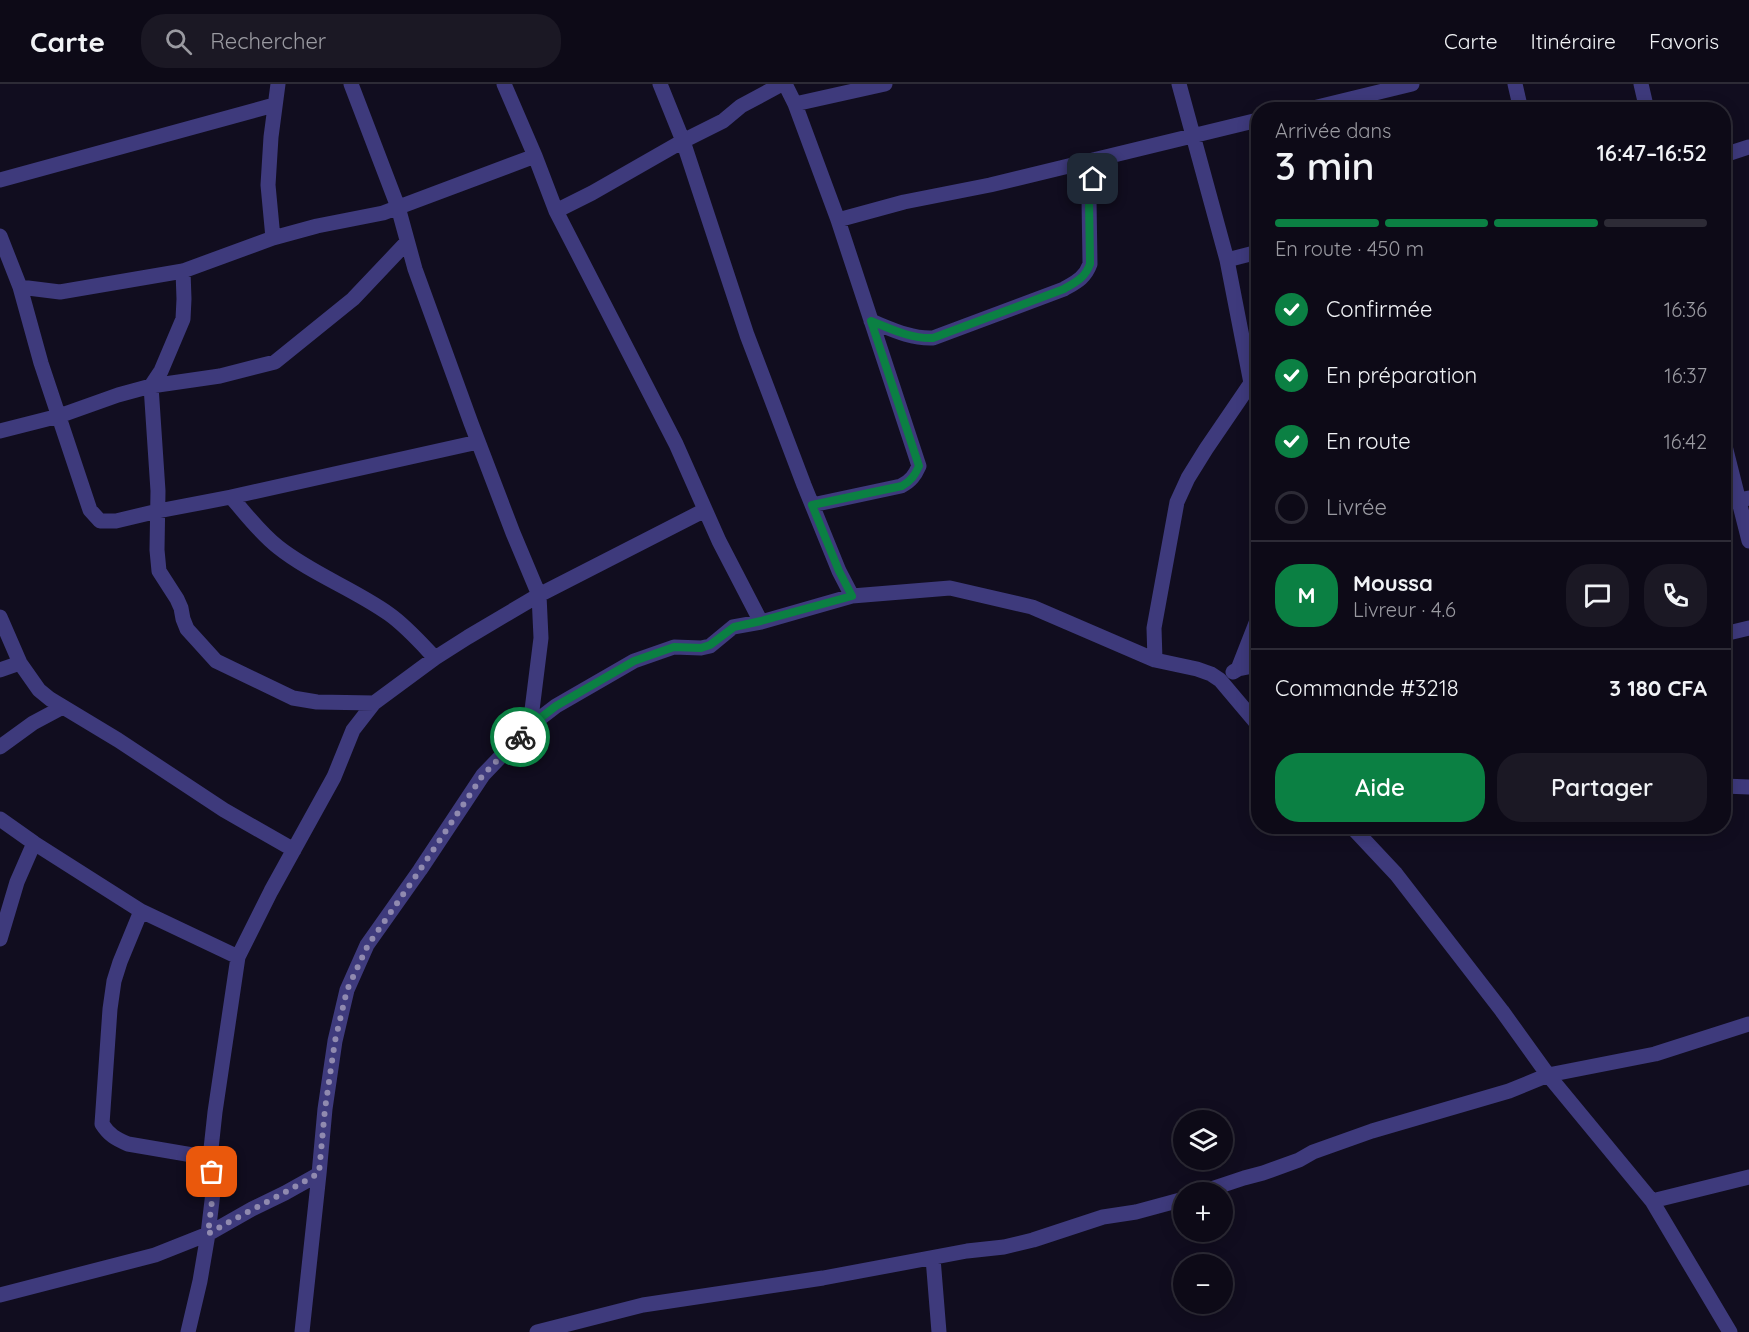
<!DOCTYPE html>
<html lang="fr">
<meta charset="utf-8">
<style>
:root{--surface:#0d0a17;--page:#1b1824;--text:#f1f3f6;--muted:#9a9aa1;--line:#2d2b36;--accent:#0b8043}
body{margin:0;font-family:Quicksand,sans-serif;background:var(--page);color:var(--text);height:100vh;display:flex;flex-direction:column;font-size:22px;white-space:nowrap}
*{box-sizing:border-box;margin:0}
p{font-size:20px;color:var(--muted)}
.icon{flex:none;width:33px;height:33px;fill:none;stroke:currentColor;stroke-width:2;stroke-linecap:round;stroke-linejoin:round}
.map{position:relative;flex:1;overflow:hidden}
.panel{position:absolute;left:1251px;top:18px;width:480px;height:732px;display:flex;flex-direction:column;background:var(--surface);border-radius:24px;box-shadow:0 3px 15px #0003,0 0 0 2px var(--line)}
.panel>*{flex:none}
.tools{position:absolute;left:1173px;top:1026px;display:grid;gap:12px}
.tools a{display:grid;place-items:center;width:60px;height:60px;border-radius:50%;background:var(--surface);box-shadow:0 3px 15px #0003,0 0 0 2px var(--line);font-size:30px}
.pin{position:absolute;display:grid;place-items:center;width:51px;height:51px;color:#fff;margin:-26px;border-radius:12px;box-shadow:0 3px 9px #0006}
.courier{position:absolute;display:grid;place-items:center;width:60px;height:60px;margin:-30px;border:4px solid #0b8043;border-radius:50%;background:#fff;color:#222;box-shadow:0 2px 8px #0007}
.headline em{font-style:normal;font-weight:600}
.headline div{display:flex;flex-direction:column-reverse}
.headline{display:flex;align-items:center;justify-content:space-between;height:102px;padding:0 24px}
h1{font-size:39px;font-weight:600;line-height:45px}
.bar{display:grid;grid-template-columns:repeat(4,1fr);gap:9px 6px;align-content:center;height:72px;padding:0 24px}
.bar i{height:8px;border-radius:4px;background:var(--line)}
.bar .current{background:var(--accent)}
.bar p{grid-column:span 4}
.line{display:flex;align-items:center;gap:15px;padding:0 24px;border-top:2px solid var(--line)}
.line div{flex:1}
.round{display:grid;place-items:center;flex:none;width:63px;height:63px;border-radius:24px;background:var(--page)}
ol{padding:0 24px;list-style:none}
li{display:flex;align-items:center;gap:18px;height:66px}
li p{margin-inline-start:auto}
li .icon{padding:6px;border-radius:50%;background:var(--accent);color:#fff;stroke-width:4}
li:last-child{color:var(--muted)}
li i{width:33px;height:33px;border:3px solid var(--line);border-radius:50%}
.primary-button{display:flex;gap:12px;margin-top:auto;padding:12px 24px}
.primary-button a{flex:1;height:69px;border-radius:24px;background:var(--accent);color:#fff;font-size:24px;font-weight:600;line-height:69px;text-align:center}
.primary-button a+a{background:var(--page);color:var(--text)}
header{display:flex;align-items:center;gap:36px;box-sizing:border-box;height:84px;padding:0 30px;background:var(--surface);border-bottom:2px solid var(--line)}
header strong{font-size:28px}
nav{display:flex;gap:33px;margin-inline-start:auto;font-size:21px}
.search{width:420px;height:54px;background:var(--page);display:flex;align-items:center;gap:15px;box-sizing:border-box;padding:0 21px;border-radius:24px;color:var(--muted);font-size:22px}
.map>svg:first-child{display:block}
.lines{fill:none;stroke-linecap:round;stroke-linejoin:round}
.street{stroke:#3e3a7c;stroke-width:15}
.done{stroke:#908aaf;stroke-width:6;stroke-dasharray:0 10.8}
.route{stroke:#0b8043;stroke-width:8}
</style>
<header>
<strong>Carte</strong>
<div class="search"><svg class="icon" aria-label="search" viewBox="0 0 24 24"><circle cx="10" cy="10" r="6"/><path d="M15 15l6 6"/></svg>Rechercher</div>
<nav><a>Carte</a><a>Itinéraire</a><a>Favoris</a></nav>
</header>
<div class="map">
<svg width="1749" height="1248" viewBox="0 0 1749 1248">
<rect width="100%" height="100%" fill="#110d1f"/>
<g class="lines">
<path class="street" d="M351,0l47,123 17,62 56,154 42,110 26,62 2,43 -11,88
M504,0l31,72 21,55 120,233 43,97 42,81
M660,0l23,57 64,194 57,150 35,86 13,25
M785,0l10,20 43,116 81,246c-4,9 -8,15 -18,20l-89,19
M1179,0l48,176 24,123
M1515,0l6,26
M1641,0l6,26
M795,20l90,-20
M1305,26l107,-26
M1724,71l25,-8
M0,96l274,-75
M556,127l36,-18 91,-52 40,-20 18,-15 41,-22
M838,136l66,-18 86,-17 268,-65
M0,152l20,51 40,5 123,-21 90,-33 44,-12 66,-13 152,-57
M273,154l-5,-53 3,-48 7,-53
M1227,176l31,-8
M183,187l1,28 -1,20 -22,52 -10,15 7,105 -1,59 2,21 18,28 4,9 2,11 4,10 29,32 77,37 24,4 57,1
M20,203l21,76 49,147 10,11h16l42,-10 73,-14c15,17 29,36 47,50 34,27 76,42 111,67 17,12 32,29 46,44
M871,237c20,8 40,18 62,17l131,-49c12,-7 21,-11 26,-25l-1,-65 8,-40
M0,347l59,-15 59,-21 33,-9 69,-10 55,-14 78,-63 54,-57
M1724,358l25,99
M231,413l247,-55
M1724,419l25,-5
M0,533l20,46 19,27 11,9 68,41 106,70 70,40
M1724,550l25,-6
M1155,576l-1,-32 23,-126 11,-24 18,-29 45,-66 7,-2
M1238,585l20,-51
M0,586l20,-7
M1233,588l5,-3 20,-4
M0,663l33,-24 30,-16
M1724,702l25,1
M0,735l34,24 107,68 97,46
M1351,742l45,48 106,137 46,64 104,126 78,131
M141,827l-21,51 -6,19 -4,28 -8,115c7,11 14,15 26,20l82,14
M0,855l17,-57 17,-39
M1202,1108l42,-14 19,-5 36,-13 14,-8 59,-21 137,-40 39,-16 107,-21 94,-30
M1652,1117l97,-24
M933,1174l6,74
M0,1211l155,-40 53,-21 44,-25 33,-16 34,-19 6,-65 10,-68 12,-51 20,-45 53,-75 63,-95 47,-49 26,-20 78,-45 40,-14 27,1 9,-2 23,-19 28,-5 91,-26 98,-8 82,19 123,53 42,9 14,5 9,6 38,45
M188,1248l12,-51 8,-47 6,-50 -4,-26 5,-46 23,-155 33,-66 63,-114 19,-47 21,-27 61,-45 33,-21 71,-42 166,-85
M302,1248l17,-158
M537,1248l106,-27 180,-27 144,-27 37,-4 29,-7 70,-23 33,-5 48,-13"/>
</g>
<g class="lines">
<path class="done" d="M212,1088l2,12 -6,50c36,-21 74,-39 111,-61l6,-64 10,-68 12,-51 21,-45 52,-75 63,-95 37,-38"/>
<path class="route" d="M520,653l10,-11 26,-20 78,-45 40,-14 27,1 9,-3 24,-18 27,-6 91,-25 -13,-25 -27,-66 90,-19c9,-5 13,-11 17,-20l-48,-145c20,8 40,18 62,17l131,-49c12,-7 21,-11 26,-25l-1,-65 4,-20"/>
</g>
</svg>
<div class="tools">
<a><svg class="icon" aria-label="layers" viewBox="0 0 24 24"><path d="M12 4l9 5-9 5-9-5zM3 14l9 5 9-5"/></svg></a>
<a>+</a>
<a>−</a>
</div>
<div class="pin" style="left:212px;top:1088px;background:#ea580c"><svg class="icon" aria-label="bag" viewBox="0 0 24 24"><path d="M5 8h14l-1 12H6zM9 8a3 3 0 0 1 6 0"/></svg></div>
<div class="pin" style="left:1093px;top:95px;background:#1f2937"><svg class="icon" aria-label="home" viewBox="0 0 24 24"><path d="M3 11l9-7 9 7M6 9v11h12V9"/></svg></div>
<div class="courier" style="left:520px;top:653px"><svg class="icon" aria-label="bike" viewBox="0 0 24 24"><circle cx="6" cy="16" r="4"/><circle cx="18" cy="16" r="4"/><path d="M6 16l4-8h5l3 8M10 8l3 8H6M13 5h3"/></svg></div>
<section class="panel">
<div class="headline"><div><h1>3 min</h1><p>Arrivée dans</p></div><em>16:47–16:52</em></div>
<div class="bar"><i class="current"></i><i class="current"></i><i class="current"></i><i></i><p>En route · 450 m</p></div>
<ol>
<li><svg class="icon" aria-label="check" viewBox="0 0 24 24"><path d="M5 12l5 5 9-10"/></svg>Confirmée<p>16:36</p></li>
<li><svg class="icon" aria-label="check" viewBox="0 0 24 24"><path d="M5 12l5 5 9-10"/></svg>En préparation<p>16:37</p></li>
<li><svg class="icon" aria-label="check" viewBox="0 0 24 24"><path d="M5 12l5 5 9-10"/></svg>En route<p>16:42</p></li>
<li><i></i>Livrée</li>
</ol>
<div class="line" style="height:108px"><b class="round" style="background:var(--accent);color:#fff">M</b><div><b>Moussa</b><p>Livreur · 4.6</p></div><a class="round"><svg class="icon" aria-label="chat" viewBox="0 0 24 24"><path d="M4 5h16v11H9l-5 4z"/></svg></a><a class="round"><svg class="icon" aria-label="phone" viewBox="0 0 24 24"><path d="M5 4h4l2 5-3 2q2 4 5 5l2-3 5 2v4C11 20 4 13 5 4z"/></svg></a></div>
<div class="line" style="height:78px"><div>Commande #3218</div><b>3 180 CFA</b></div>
<div class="primary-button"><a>Aide</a><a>Partager</a></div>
</section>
</div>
